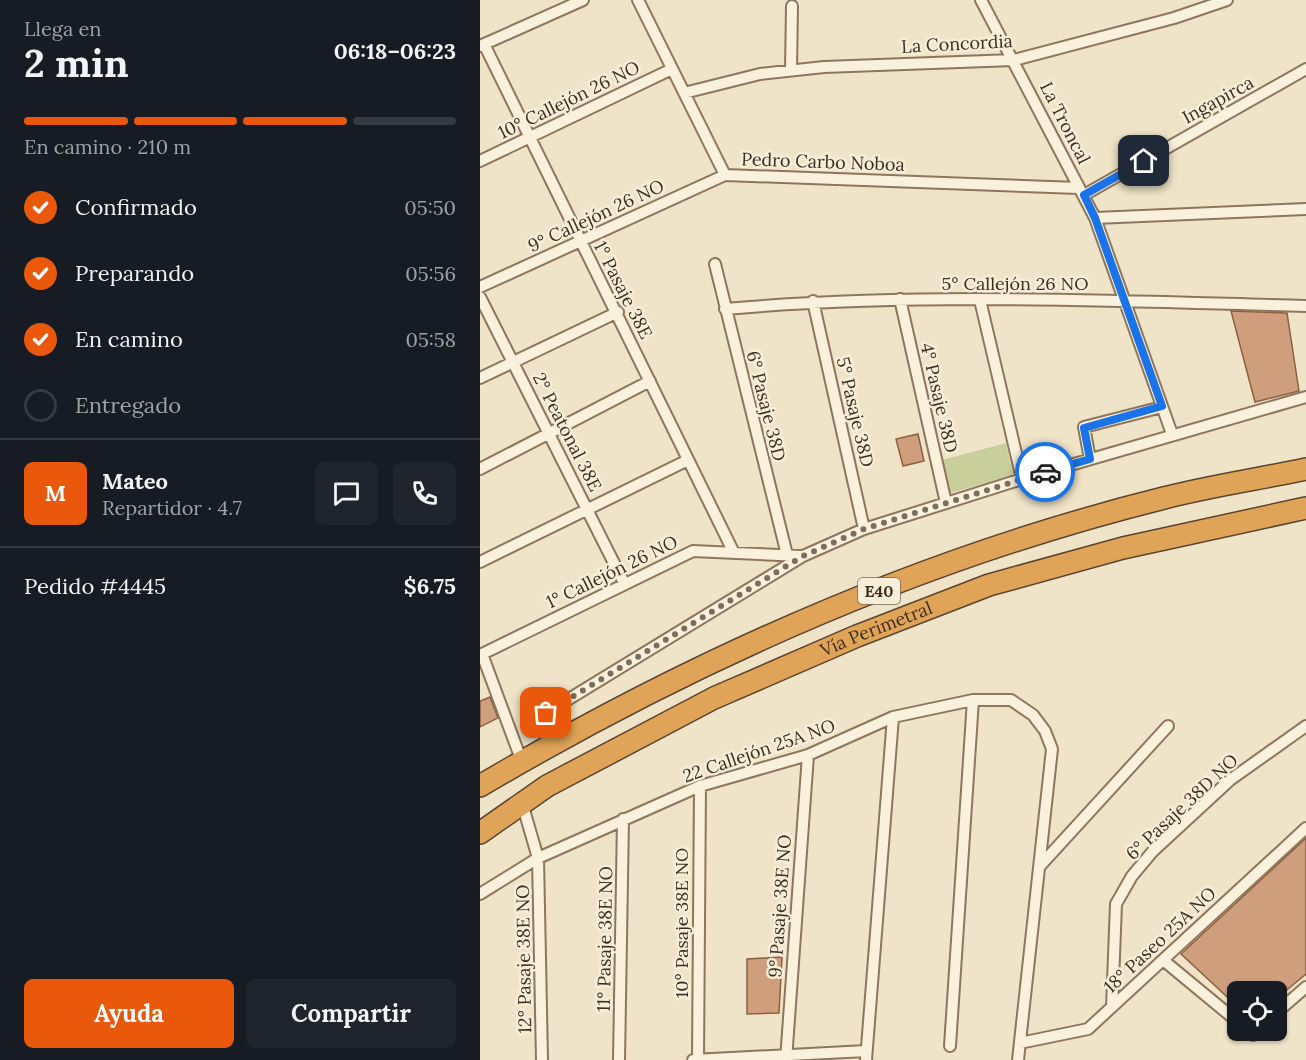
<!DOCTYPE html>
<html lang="es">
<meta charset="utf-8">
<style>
:root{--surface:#171b24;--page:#20242c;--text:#f1f3f6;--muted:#9ea1a6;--line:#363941;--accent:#ea580c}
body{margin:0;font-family:Lora,serif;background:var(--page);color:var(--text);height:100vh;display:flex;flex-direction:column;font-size:22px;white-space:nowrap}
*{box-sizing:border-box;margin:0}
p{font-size:20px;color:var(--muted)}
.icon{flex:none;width:33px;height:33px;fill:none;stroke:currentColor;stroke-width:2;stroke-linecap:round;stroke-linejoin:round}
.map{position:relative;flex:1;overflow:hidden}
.details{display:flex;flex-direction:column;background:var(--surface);width:480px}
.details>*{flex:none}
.buttons{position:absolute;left:747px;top:981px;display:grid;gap:12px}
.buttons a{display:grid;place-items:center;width:60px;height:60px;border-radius:9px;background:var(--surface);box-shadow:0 2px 4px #0004;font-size:30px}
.pin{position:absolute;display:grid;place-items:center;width:51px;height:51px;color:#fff;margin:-26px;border-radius:12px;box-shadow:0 3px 9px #0006}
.courier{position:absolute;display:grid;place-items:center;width:60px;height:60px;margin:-30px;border:4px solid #1a73e8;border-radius:50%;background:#fff;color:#222;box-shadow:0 2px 8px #0007}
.overview em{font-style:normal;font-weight:800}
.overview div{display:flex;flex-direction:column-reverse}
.overview{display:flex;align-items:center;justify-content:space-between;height:102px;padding:0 24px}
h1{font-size:39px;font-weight:800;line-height:45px}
.bar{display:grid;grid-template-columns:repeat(4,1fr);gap:9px 6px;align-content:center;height:72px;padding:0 24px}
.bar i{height:8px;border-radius:4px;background:var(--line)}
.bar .current{background:var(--accent)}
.bar p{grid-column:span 4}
.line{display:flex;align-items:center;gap:15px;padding:0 24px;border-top:2px solid var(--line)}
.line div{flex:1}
.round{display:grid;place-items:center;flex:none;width:63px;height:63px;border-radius:9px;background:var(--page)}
ol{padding:0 24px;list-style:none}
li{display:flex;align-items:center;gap:18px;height:66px}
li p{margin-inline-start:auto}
li .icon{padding:6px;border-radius:50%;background:var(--accent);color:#fff;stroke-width:4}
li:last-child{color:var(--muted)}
li i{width:33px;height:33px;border:3px solid var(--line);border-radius:50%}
.cta{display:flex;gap:12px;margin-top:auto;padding:12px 24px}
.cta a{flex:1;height:69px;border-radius:9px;background:var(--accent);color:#fff;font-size:24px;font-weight:800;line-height:69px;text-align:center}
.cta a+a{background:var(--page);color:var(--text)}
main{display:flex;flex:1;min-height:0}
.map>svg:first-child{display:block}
.garden{fill:#c9cf9b}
.building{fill:#cf9f7d;stroke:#8d5f41;stroke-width:1.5}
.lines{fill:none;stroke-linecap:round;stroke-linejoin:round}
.street-casing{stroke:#8d765c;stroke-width:14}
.highway-casing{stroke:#5b4430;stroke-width:24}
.street{stroke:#faf1dc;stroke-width:10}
.highway{stroke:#e0a458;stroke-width:21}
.done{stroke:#7c6e5b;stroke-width:6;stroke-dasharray:0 10.8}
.route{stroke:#1a73e8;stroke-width:8}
.labels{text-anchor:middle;stroke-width:5;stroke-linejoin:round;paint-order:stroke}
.shield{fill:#f7eed8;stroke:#756857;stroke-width:1.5}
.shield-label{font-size:16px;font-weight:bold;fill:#3d2e20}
.street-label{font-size:18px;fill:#3d2e20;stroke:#f7eed8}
</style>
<main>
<section class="details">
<div class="overview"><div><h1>2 min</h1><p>Llega en</p></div><em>06:18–06:23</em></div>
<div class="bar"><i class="current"></i><i class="current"></i><i class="current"></i><i></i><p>En camino · 210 m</p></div>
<ol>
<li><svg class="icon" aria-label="check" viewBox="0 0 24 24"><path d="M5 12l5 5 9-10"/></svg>Confirmado<p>05:50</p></li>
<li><svg class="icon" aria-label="check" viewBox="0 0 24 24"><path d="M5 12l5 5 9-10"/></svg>Preparando<p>05:56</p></li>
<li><svg class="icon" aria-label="check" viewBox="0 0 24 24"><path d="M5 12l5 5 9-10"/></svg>En camino<p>05:58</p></li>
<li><i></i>Entregado</li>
</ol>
<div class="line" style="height:108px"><b class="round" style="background:var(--accent);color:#fff">M</b><div><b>Mateo</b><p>Repartidor · 4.7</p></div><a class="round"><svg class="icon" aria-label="chat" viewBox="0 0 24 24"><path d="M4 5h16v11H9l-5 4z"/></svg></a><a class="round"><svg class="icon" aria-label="phone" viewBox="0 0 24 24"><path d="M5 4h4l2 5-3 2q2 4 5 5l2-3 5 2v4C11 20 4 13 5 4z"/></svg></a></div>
<div class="line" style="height:78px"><div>Pedido #4445</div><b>$6.75</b></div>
<div class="cta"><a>Ayuda</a><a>Compartir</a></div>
</section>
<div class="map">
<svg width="826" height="1060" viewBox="0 0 826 1060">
<rect width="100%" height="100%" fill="#f0e4c8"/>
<path class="garden" d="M526,443l7,32 -65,19 -6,-34z"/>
<path class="building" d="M751,311l56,2 12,78 -44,11z
M438,434l6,27 -21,5 -7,-27z
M10,697l8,21 -18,9v-26z
M826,838v136l-30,25v-7h-38v15l-57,-53z
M302,957l-3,56 -32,1v-55z"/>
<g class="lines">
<g class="street-casing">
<path id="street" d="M158,0l87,175
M501,0l114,218 77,216
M4,44l249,507
M0,46l103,-46
M311,70l1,-64
M204,93l76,-19 64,-7 190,-7 160,-42 53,-18
M0,161l192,-92
M604,195l222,-126
M615,218l211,-9
M235,264l72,291
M0,287l245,-112 354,13
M0,297l144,286
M420,299l46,204
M500,300l42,179
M333,301l51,228
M245,309c193,-17 387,-8 581,-3
M0,378l138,-66
M610,459l-6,-32 78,-20
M0,469l170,-88
M0,562l208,-102
M2,654l40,108
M0,655l213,-104 109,5
M73,743l-9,-17 2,-13 257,-157 61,-27 158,-50 284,-82
M42,803l16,55 4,202
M559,867l129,-141
M0,894l58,-36 162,-72 108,-31 85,-38 80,-17h38l22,15 12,16 7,18 -34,311
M683,960l75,62
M632,1007l4,-103 16,-28 21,-25 77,-71 76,-54
M796,1013l30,-26
M768,1030l5,5 4,-5
M540,1043l68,-14 218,-201
M470,1046l23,-346
M139,1060l4,-241
M213,1060l173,-9
M218,1060l2,-274
M306,1060l22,-305
M386,1060l27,-343"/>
</g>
<g class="highway-casing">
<g id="highway">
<path d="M0,786c213,-126 443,-228 684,-288 46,-12 95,-19 142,-29"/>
<path id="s1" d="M0,833l67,-47 167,-88 143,-62 132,-51 134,-37 183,-40"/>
</g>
</g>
<use href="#street" class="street"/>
<use href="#highway" class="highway"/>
</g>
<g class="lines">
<path class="done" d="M66,713l257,-157 61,-27 181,-57"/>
<path class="route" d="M565,472l45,-13 -6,-31 78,-22 -67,-188 -11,-23 60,-34"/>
</g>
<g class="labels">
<rect class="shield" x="378" y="578" width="42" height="26" rx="4.5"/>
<g class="shield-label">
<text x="399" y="597">E40</text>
</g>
<g class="street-label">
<text transform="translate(477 44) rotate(-3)" y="6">La Concordia</text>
<text transform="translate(89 100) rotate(-26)" y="6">10° Callejón 26 NO</text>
<text transform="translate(738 100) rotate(-29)" y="6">Ingapirca</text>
<text transform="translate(585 123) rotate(63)" y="6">La Troncal</text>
<text transform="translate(343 162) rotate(2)" y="6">Pedro Carbo Noboa</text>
<text transform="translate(116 216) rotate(-25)" y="6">9° Callejón 26 NO</text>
<text x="535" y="290">5° Callejón 26 NO</text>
<text transform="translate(143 290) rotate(63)" y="6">1° Pasaje 38E</text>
<text transform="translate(459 398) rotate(77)" y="6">4° Pasaje 38D</text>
<text transform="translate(286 406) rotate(76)" y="6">6° Pasaje 38D</text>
<text transform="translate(375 412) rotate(77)" y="6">5° Pasaje 38D</text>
<text transform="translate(87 432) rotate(63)" y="6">2° Peatonal 38E</text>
<text transform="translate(132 572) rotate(-26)" y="6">1° Callejón 26 NO</text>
<text dy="6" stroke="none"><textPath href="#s1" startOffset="447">Vía Perimetral</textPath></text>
<text transform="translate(279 751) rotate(-19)" y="6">22 Callejón 25A NO</text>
<text transform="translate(702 807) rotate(-43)" y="6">6° Pasaje 38D NO</text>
<text transform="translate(300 906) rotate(-86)" y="6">9° Pasaje 38E NO</text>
<text transform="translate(202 923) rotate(-90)" y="6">10° Pasaje 38E NO</text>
<text transform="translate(125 939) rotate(-89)" y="6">11° Pasaje 38E NO</text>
<text transform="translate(680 940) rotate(-43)" y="6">18° Paseo 25A NO</text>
<text transform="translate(44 959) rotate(-91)" y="6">12° Pasaje 38E NO</text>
</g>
</g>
</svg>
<div class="buttons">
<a><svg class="icon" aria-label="locate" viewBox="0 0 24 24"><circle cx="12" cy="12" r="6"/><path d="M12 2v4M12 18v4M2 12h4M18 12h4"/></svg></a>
</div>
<div class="pin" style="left:66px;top:713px;background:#ea580c"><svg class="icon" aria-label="bag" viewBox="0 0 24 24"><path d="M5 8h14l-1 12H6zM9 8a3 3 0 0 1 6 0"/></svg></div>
<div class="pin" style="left:664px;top:161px;background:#1f2937"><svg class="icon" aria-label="home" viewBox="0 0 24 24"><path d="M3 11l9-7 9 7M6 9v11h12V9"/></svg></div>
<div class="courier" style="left:565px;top:472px"><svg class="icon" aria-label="car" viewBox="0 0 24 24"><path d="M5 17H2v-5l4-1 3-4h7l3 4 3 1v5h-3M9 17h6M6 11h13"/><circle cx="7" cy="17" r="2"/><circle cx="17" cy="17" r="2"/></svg></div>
</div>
</main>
